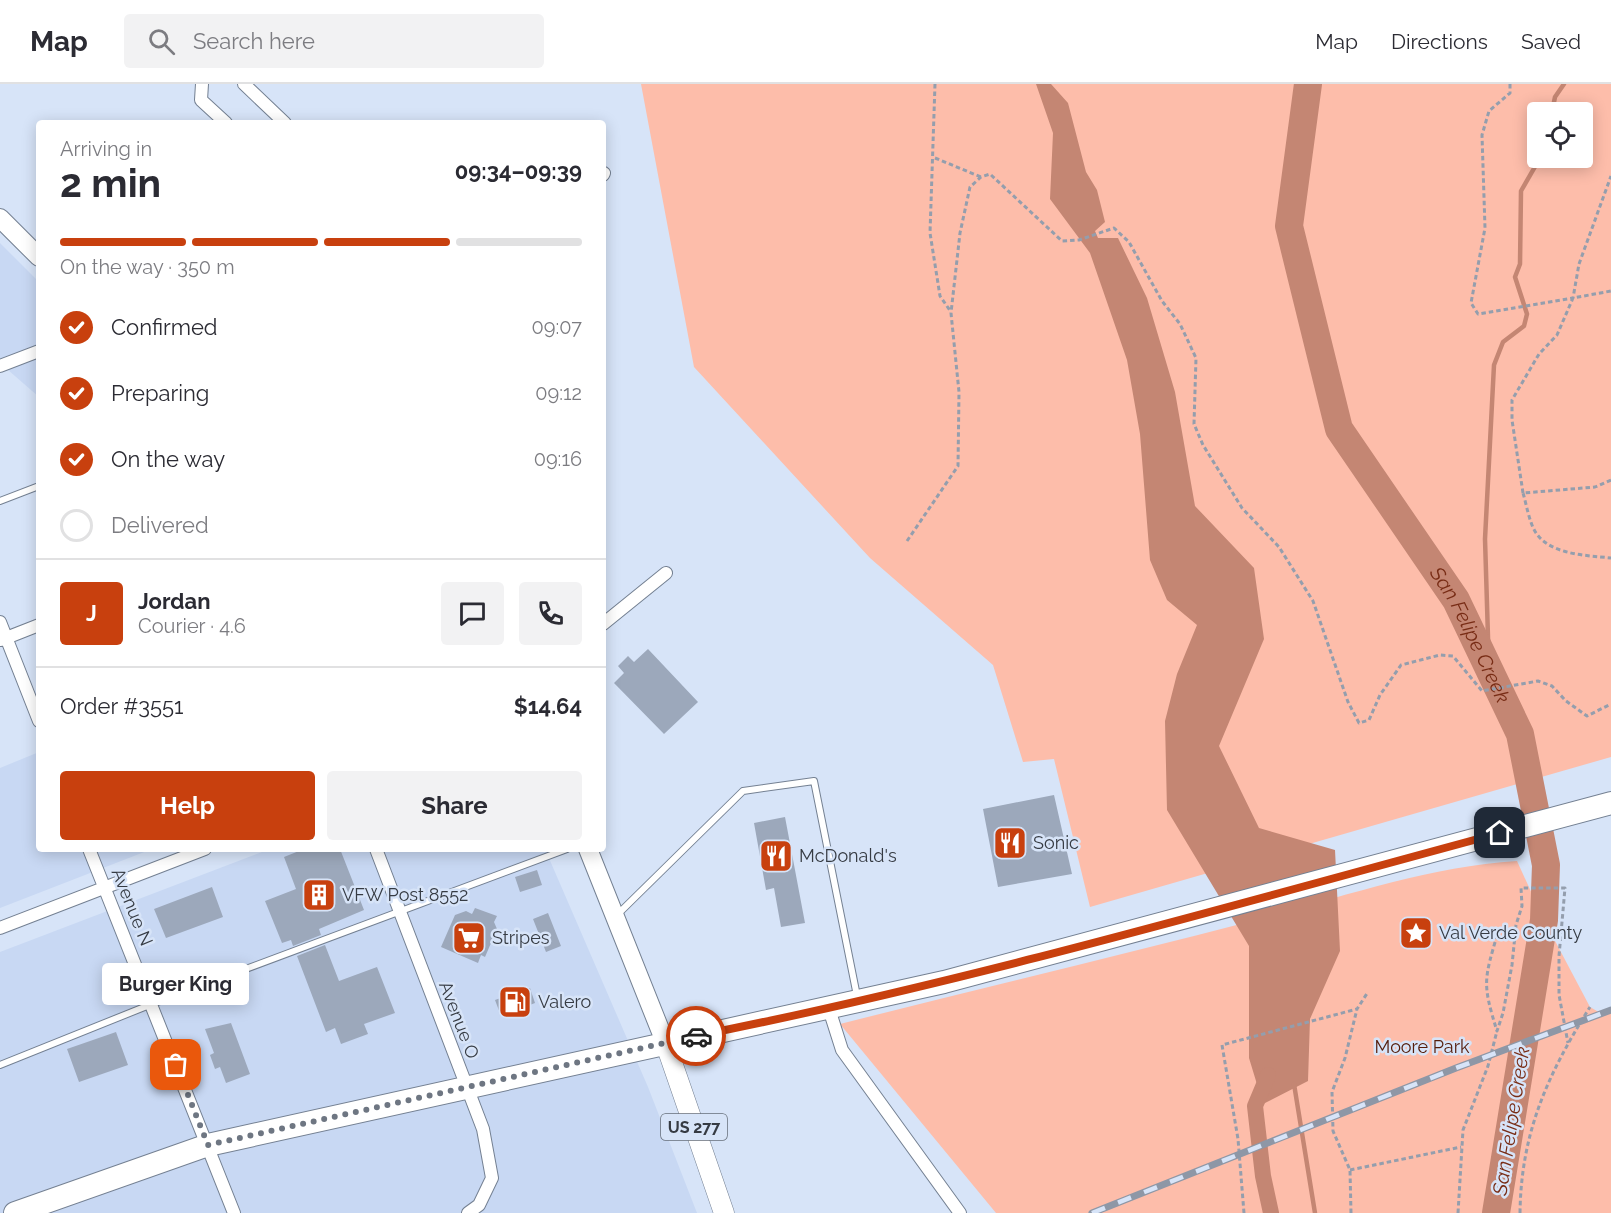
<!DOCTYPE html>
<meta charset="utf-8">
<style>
:root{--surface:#fff;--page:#f2f2f3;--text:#2b2b33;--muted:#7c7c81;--line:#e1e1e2;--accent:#c8400e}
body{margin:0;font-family:Raleway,sans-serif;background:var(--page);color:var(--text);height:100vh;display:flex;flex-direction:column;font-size:22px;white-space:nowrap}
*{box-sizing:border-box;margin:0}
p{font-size:20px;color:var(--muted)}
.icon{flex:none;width:33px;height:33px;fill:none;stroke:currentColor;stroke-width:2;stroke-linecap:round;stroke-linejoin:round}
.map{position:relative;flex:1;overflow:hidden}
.side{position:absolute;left:36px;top:36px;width:570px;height:732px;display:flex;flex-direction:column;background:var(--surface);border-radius:6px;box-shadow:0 3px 15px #0003}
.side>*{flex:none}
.fabs{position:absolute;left:1527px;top:18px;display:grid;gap:12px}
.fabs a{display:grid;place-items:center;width:66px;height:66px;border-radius:6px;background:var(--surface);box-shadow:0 3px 15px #0003;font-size:30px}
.pin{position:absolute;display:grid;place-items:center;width:51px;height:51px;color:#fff;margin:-26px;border-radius:12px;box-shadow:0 3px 9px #0006}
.courier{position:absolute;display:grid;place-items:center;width:60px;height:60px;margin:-30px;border:4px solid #c8400e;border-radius:50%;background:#fff;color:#222;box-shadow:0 2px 8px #0007}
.bubble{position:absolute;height:42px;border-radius:6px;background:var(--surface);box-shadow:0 3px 15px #0003;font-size:20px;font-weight:700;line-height:42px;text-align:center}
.overview em{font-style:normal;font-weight:700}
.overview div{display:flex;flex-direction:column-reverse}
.overview{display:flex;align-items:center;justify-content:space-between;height:102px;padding:0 24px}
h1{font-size:39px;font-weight:700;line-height:45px}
.bar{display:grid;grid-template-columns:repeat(4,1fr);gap:9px 6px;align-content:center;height:72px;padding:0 24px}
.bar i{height:8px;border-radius:4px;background:var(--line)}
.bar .active{background:var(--accent)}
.bar p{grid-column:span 4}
.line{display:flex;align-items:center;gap:15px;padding:0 24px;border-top:2px solid var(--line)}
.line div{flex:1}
.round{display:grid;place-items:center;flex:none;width:63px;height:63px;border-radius:6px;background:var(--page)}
ol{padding:0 24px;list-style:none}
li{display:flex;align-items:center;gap:18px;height:66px}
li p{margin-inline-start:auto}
li .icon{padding:6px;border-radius:50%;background:var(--accent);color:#fff;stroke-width:4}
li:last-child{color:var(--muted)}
li i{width:33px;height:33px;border:3px solid var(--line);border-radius:50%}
.action{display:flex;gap:12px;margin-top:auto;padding:12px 24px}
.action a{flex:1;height:69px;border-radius:6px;background:var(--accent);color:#fff;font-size:24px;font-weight:700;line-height:69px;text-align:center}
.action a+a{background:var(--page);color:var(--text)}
header{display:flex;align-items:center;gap:36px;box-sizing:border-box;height:84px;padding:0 30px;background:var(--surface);border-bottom:2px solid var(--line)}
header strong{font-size:28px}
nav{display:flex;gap:33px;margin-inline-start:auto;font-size:21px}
.search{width:420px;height:54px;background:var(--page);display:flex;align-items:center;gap:15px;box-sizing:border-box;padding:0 21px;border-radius:6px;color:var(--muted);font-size:22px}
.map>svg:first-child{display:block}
.built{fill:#c8d8f3}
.green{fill:#fdbdaa;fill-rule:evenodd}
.water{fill:#c48673}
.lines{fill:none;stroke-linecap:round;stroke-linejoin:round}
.stream{stroke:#c48673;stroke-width:4.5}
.canal{stroke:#c48673;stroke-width:16}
.river{stroke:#c48673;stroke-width:28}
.building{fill:#9ca8bb}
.lane-casing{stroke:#748092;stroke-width:8}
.street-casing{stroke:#748092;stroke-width:14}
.secondary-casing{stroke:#748092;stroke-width:20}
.primary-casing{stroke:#748092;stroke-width:21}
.highway-casing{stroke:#748092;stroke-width:24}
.path{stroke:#949ead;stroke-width:3;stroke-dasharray:4.5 3;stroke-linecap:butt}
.lane{stroke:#fff;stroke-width:6}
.street{stroke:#fff;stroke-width:12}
.secondary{stroke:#fff;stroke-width:18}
.primary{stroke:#fff;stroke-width:20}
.highway{stroke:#fff;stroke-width:22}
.rail-casing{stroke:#8e97a6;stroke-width:7}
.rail{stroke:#d7e4f8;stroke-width:4.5;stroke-dasharray:14;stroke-linecap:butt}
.done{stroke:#6e7682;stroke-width:6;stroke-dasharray:0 10.8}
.route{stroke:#c8400e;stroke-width:8}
.labels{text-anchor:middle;stroke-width:5;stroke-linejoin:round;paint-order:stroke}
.shield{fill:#d7e4f8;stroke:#666e79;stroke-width:1.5}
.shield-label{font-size:16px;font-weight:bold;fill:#363b43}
.poi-label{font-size:18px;fill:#363b43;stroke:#d7e4f8;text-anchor:start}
.street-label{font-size:18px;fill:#363b43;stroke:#d7e4f8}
.park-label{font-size:18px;fill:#551c0a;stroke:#d7e4f8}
.water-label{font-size:20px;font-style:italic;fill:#782c15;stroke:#d7e4f8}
</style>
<header>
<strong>Map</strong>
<div class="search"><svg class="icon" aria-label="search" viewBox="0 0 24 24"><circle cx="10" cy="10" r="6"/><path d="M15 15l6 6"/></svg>Search here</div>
<nav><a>Map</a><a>Directions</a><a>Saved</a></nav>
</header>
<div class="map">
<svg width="1611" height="1129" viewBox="0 0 1611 1129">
<rect width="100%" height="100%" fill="#d7e4f8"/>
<path class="built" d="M0,159l39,39v115l-39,-34z
M39,668v97h113l-152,59v-140z
M270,765h275l103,238 49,126h-697v-261z"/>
<path class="green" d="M641,0h970v673l-521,150 -36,-148 -31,3 -30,-97 -123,-107 -176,-191zM1538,28h44v46h-44z
M1517,777l27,59 46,87 12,7 9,-2v201h-615l-156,-189c138,-35 277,-68 416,-104 86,-23 171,-53 261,-59z"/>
<path class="water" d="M1036,0h15l17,19 18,69 11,18 8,32 -10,9 3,7h20l29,60 28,94 20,114 59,62 10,71 -45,107 40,82 76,22 5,101 -30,68 -2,62 -45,23 -14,-46v-112l-82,-136 -2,-89 12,-47 20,-49 -30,-25 -17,-40 -10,-126 -13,-74 -37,-107 -40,-54 3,-66z"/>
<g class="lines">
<path class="stream" d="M1552,28l3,-15 9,-13
M1489,586l-4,-131 9,-174 9,-23 21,-16 3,-12 -12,-37 5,-13 1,-73 19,-33
M1294,1000l21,129"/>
<path class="canal" d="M1268,991l-13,31 8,70 8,37"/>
<path class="river" id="s1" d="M1308,0l-19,142 50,203 117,171 64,134 26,131 -2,55 -48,293"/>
</g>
<path class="building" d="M648,565l50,53 -34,32 -50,-51 10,-10 -6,-7 10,-10 6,6z
M1054,711l18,79 -74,13 -15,-78z
M785,733l20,106 -24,4 -7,-39 -8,2 -12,-67z
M304,765h36l24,61 -45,19 2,6 -28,11 -2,-6 -9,3 -17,-42 31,-12 -12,-32z
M537,786l5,15 -22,7 -5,-15z
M212,803l11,30 -57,21 -12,-29z
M475,824l22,8 -3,6 3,7 -12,28 -4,-2 -3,8 -37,-16 14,-32 11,-4 6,3z
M548,829l13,33 -15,6 -13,-33z
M325,861l14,36 38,-14 18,46 -31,11 4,10 -27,10 -6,-16 -9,4 -29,-76z
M530,904l5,15 -34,13 -6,-16z
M231,939l19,51 -24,9 -6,-16 -5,2 -5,-14 4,-2 -9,-24z
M116,948l12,33 -49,17 -12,-33z"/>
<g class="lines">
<g class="lane-casing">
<path id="lane" d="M0,417l39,-15
M618,830l125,-123 71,-10 43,215
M0,981l152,-61 415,-155"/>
</g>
<g class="street-casing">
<path id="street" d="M202,0l-1,16 25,23
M244,0l41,39
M603,91l1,-2
M0,282l39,-15
M0,538l39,99
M603,540l63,-51
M1,556l38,-15
M89,765l145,364
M376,765l107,280 9,49 -13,27 -11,8
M0,844l205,-79
M829,925l13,41 118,163"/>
</g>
<g class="secondary-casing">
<path id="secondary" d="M0,134l39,39
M588,765l77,193"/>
</g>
<g class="primary-casing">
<path id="primary" d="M665,958l59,171"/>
</g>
<g class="highway-casing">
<path id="highway" d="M15,1129l193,-68 736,-163 667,-179"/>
</g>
<path class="path" d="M935,0l-5,149 10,63 11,16
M1510,0v9l-21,18 -7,24 3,93 -14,75 7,11 95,-16 6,-34 32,-88
M935,74l46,19
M1611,396l-16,7 -72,6c3,10 5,22 9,32 11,30 52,30 79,33
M1523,409l-11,-73v-20l27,-46 18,-19 16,-37 38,-7
M907,457l51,-75 1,-74 -8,-79 9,-80 10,-46 11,-10 9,-3 72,67 17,-1 35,-12 15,14 33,59 18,23 16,34 -2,66 9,21 39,63 37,39 34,54 35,101 11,21 10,-3 11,-25 21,-30 39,-10 13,1 29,35 56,-10 14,5 14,15 21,15 24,-12
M1471,851l27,-3c-14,48 -16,51 -1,99l6,-18 9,-48 4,-40 6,-19 -1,-18h44l-6,68v39l9,48
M1350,1086l111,-23
M1244,1129l-6,-74 -16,-94 135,-36 11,-17
M1351,1129l-1,-43 -17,-39 -1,-39 13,-34 12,-49
M1458,1129l5,-83 25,-64 9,-35
M1520,1129c1,-81 28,-139 70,-206"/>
<use href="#lane" class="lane"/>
<use href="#street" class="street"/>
<use href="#secondary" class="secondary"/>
<use href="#primary" class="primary"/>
<use href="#highway" class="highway"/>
<g class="rail-casing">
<path id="rail" d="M1092,1129l364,-145 155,-58"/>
</g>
<use href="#rail" class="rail"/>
</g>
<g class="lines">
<path class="done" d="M176,981l32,80 488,-109"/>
<path class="route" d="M696,952c271,-54 537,-131 804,-203"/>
</g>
<defs>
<g id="restaurant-square" transform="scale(1.725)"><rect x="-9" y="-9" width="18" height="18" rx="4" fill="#c8400e" stroke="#d7e4f8"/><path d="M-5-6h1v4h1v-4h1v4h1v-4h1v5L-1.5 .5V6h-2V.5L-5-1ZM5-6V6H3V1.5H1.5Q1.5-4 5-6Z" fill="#fff"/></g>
<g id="building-square" transform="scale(1.725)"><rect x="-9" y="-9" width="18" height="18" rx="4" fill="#c8400e" stroke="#d7e4f8"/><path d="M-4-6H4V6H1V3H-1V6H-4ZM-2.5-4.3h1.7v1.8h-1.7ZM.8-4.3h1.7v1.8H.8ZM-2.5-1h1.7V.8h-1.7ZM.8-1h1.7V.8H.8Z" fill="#fff"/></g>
<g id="sight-square" transform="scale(1.725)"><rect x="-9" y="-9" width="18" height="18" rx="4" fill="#c8400e" stroke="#d7e4f8"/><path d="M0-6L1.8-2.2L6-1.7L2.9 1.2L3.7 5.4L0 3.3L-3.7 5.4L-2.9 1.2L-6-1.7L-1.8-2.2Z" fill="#fff"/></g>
<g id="supermarket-square" transform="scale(1.725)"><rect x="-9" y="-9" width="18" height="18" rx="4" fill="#c8400e" stroke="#d7e4f8"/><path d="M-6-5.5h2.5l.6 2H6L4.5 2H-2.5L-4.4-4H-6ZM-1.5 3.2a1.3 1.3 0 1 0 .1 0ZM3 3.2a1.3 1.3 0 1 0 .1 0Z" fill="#fff"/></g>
<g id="fuel-square" transform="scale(1.725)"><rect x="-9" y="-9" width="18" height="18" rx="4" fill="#c8400e" stroke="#d7e4f8"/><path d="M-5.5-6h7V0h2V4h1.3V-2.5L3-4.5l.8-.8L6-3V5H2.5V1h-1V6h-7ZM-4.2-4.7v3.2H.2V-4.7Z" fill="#fff"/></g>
</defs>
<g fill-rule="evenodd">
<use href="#restaurant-square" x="1010" y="759"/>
<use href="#restaurant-square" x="776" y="772"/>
<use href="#building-square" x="319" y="811"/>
<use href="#sight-square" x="1416" y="849"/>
<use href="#supermarket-square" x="469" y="854"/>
<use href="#fuel-square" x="515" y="918"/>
</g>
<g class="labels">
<rect class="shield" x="661" y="1030" width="66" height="26" rx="4.5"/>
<g class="shield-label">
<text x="694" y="1049">US 277</text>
</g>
<g class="poi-label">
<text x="1033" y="765">Sonic</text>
<text x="799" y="778">McDonald's</text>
<text x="342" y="817">VFW Post 8552</text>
<text x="1439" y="855">Val Verde County</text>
<text x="492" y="860">Stripes</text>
<text x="538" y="924">Valero</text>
</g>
<g class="street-label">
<text transform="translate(132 823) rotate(68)" y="6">Avenue N</text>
<text transform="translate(459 936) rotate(69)" y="6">Avenue O</text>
</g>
<g class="park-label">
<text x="1422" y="969">Moore Park</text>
</g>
<g class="water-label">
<text dy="7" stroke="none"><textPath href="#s1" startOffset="597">San Felipe Creek</textPath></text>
<text transform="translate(1511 1037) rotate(-81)" y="7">San Felipe Creek</text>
</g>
</g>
</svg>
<div class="fabs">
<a><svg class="icon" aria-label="locate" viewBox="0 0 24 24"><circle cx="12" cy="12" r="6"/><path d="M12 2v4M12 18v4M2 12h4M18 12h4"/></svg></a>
</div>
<div class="pin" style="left:176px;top:981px;background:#ea580c"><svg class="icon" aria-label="bag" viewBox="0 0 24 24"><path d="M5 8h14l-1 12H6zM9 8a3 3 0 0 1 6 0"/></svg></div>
<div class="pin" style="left:1500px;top:749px;background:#1f2937"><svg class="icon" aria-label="home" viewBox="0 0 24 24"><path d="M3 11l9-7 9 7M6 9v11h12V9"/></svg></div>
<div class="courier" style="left:696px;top:952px"><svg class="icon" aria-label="car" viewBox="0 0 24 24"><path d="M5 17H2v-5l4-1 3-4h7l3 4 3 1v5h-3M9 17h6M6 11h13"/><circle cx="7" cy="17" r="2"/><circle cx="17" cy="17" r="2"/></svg></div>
<div class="bubble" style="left:102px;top:879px;width:147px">Burger King</div>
<section class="side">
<div class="overview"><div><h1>2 min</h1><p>Arriving in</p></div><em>09:34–09:39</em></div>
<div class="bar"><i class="active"></i><i class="active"></i><i class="active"></i><i></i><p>On the way · 350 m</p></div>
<ol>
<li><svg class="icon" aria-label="check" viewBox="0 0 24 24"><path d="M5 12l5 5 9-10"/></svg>Confirmed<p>09:07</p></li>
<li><svg class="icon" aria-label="check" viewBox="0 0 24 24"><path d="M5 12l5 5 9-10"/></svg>Preparing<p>09:12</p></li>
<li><svg class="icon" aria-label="check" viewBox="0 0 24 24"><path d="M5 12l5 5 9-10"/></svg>On the way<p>09:16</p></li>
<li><i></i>Delivered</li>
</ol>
<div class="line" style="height:108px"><b class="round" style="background:var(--accent);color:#fff">J</b><div><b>Jordan</b><p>Courier · 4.6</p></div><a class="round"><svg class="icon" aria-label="chat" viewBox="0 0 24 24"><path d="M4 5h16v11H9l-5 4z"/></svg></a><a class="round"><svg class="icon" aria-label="phone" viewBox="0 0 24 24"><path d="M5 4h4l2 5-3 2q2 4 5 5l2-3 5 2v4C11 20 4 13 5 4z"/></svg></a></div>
<div class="line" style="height:78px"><div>Order #3551</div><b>$14.64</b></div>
<div class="action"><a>Help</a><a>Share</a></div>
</section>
</div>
